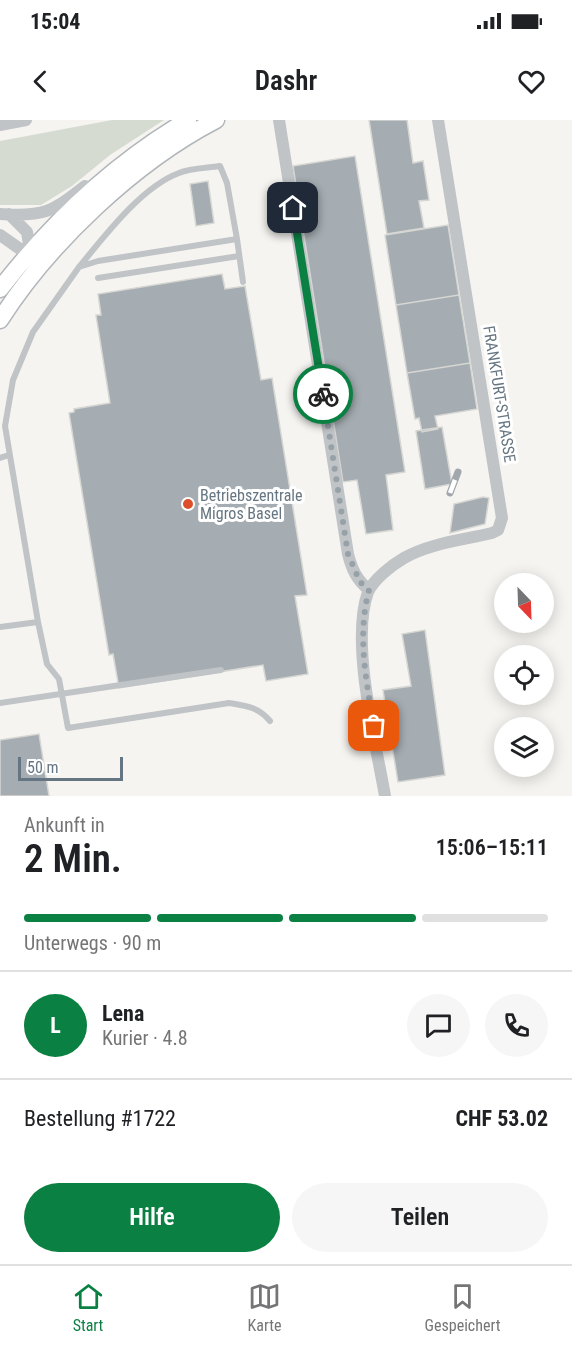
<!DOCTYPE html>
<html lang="de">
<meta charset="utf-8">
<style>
:root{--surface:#fff;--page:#f6f6f6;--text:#202124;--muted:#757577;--line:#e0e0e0;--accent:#0b8043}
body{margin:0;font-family:"Roboto Condensed",sans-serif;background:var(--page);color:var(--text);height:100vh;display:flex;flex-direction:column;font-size:22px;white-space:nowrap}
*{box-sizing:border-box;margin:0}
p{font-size:20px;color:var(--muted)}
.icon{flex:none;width:33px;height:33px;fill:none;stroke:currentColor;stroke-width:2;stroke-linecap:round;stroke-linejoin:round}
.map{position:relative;height:676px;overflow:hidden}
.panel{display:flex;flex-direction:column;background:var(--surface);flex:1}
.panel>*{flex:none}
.needle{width:39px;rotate:157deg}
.controls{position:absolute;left:494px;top:453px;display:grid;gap:12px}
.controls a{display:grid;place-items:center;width:60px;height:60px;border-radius:50%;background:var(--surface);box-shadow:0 3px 15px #0003;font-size:30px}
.scale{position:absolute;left:18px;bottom:15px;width:105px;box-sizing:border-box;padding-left:6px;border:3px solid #657581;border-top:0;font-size:16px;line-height:21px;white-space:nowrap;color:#657581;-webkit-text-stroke:4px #fff;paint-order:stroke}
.pin{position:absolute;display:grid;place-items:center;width:51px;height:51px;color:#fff;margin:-26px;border-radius:12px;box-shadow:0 3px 9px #0006}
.courier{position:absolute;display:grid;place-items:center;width:60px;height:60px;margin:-30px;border:4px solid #0b8043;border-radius:50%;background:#fff;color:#222;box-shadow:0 2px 8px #0007}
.overview em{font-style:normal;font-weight:600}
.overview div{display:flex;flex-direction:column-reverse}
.overview{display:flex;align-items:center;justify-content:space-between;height:102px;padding:0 24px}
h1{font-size:39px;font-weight:600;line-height:45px}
.bar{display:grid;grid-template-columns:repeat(4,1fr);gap:9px 6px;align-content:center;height:72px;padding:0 24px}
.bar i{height:8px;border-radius:4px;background:var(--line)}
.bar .on{background:var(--accent)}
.bar p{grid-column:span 4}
.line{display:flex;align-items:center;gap:15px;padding:0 24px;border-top:2px solid var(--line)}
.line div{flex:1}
.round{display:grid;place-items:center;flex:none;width:63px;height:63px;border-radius:32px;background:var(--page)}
.primary-button{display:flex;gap:12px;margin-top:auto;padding:12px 24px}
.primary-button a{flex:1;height:69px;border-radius:36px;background:var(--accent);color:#fff;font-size:24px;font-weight:600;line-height:69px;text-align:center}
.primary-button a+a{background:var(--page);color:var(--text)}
.status{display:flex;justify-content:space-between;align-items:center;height:42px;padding:0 30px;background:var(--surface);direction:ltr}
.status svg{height:16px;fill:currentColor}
header{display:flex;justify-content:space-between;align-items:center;height:78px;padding:0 24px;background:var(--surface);font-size:27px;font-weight:600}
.tab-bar{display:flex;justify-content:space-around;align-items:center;height:84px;border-top:2px solid var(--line);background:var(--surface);font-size:16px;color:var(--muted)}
.tab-bar a{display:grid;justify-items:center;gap:3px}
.tab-bar .on{color:var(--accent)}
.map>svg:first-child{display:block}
.green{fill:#d6dbd2}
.building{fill:#a5adb2;stroke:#d6d6d3;stroke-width:1.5}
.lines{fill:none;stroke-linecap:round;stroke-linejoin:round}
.secondary-casing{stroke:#b0b6ba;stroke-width:19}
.service{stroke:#c0c4c7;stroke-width:6}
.minor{stroke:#c0c4c7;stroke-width:12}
.secondary{stroke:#fff;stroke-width:16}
.rail-casing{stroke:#a1a7ac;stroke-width:7}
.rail{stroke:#fff;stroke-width:4.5;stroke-dasharray:14;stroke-linecap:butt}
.service-bridge{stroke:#c0c4c7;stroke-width:6}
.done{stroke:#97a1a8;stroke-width:6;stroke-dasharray:0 10.8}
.route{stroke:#0b8043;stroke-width:8}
.poi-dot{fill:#db502a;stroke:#fff;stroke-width:2}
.labels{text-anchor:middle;stroke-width:6;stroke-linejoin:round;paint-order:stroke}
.street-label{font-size:16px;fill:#657581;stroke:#fff}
.poi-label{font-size:16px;fill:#657581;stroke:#fff;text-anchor:start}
</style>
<div class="status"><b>15:04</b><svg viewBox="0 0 49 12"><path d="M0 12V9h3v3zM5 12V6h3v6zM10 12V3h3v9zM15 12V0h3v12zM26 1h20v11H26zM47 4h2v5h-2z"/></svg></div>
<header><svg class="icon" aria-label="back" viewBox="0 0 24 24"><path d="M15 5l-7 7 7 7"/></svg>Dashr<svg class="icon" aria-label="heart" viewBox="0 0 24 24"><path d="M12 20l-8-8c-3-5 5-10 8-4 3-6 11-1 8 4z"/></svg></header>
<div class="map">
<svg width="572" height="676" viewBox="0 0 572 676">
<rect width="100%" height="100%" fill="#f5f4f1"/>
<path class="green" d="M112,0h52l-54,35 -38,31 -31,19h-41v-64z"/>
<path class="building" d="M369,0h38l6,43 10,-2 6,39 -10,1 5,27 -37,6z
M355,36l50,316 -19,3 7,55 -27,4 -9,-54 -14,2 -50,-316z
M208,61l6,42 -18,3 -6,-42z
M448,105l11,70 -63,10 -11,-70z
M222,154l3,15 20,-3 16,94 11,-2 35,217 -12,1 13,78 -42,7 -3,-16 -144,23 -6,-34 -4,1 -40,-242 5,-1v-3l36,-6 -14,-88h5l-3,-21z
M459,175l11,68 -63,10 -11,-68z
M470,243l7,46 -42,7 3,13 -16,3 -3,-14 -4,1 -8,-46z
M442,307l10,57 -27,5 -9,-58z
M483,377l6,1 -4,26 -35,9 4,-29z
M425,510l20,145 -47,7 -15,-92 28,-4 -9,-52z
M39,614l10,62h-49v-56z"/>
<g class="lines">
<g class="secondary-casing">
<path id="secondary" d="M0,169c53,-68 113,-125 188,-169
M0,200c49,-77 135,-158 216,-200"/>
</g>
<path class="service" d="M237,119l6,43
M79,147c25,-30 62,-80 100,-94 11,-5 28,-5 41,-7l7,17 10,56 -139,22 -19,6 -46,65 -20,48 -8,46 33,196 9,42 12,15 9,49 161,-25c18,3 29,4 41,18
M98,158l141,-22
M0,338l9,-3
M0,507l38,-5"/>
<path class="minor" d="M279,0l69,434c4,16 9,26 21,36
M0,5l26,-5
M0,94c44,3 52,-2 85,-28
M0,115l20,14 10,2 -3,-19 -18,-18
M385,676c-9,-53 -35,-154 -17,-204 6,-13 24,-27 36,-34 26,-15 60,-18 88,-25l6,-3 4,-12 -64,-398"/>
<use href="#secondary" class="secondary"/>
<g class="rail-casing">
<path id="rail" d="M450,373l8,-21"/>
</g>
<use href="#rail" class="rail"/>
<path class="service-bridge" d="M0,583l221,-33"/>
</g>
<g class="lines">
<path class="done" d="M323,274l25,160 12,28 9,8c-12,45 -3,91 5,136"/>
<path class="route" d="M293,88l30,186"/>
</g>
<circle class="poi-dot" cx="188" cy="384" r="6"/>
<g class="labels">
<g class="street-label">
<text transform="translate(500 274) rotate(81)" y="6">FRANKFURT-STRASSE</text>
</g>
<g class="poi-label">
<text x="200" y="381">Betriebszentrale<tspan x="200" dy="18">Migros Basel</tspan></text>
</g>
</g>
</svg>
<div class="controls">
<a><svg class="needle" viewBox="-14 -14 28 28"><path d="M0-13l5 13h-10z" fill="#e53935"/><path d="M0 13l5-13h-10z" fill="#757577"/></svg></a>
<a><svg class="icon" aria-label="locate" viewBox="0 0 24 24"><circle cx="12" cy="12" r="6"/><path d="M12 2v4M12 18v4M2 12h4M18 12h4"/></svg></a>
<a><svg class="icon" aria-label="layers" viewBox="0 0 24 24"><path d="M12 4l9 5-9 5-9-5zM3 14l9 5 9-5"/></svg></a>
</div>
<div class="scale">50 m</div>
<div class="pin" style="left:374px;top:606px;background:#ea580c"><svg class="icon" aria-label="bag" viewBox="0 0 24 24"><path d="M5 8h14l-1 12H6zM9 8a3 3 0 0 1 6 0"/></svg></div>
<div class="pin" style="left:293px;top:88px;background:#1f2937"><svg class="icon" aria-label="home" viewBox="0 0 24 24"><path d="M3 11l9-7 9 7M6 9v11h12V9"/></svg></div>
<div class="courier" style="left:323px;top:274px"><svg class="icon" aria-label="bike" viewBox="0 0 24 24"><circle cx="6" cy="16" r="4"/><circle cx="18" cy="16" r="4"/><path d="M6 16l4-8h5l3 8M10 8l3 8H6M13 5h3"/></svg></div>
</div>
<section class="panel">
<div class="overview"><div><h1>2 Min.</h1><p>Ankunft in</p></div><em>15:06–15:11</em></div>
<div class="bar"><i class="on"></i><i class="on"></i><i class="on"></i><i></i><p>Unterwegs · 90 m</p></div>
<div class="line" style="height:108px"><b class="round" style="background:var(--accent);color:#fff">L</b><div><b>Lena</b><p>Kurier · 4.8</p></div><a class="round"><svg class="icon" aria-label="chat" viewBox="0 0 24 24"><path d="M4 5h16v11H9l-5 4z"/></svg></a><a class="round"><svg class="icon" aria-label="phone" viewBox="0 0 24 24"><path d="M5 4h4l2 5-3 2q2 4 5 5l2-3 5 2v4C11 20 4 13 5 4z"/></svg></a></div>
<div class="line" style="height:78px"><div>Bestellung #1722</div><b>CHF 53.02</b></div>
<div class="primary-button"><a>Hilfe</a><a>Teilen</a></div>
</section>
<nav class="tab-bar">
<a class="on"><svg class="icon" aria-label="home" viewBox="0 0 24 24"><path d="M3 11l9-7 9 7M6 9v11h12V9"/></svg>Start</a>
<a><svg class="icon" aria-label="map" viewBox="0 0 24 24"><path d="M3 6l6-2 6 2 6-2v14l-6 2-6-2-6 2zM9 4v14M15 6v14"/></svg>Karte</a>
<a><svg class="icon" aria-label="saved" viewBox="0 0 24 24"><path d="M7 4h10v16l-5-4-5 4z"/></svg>Gespeichert</a>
</nav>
